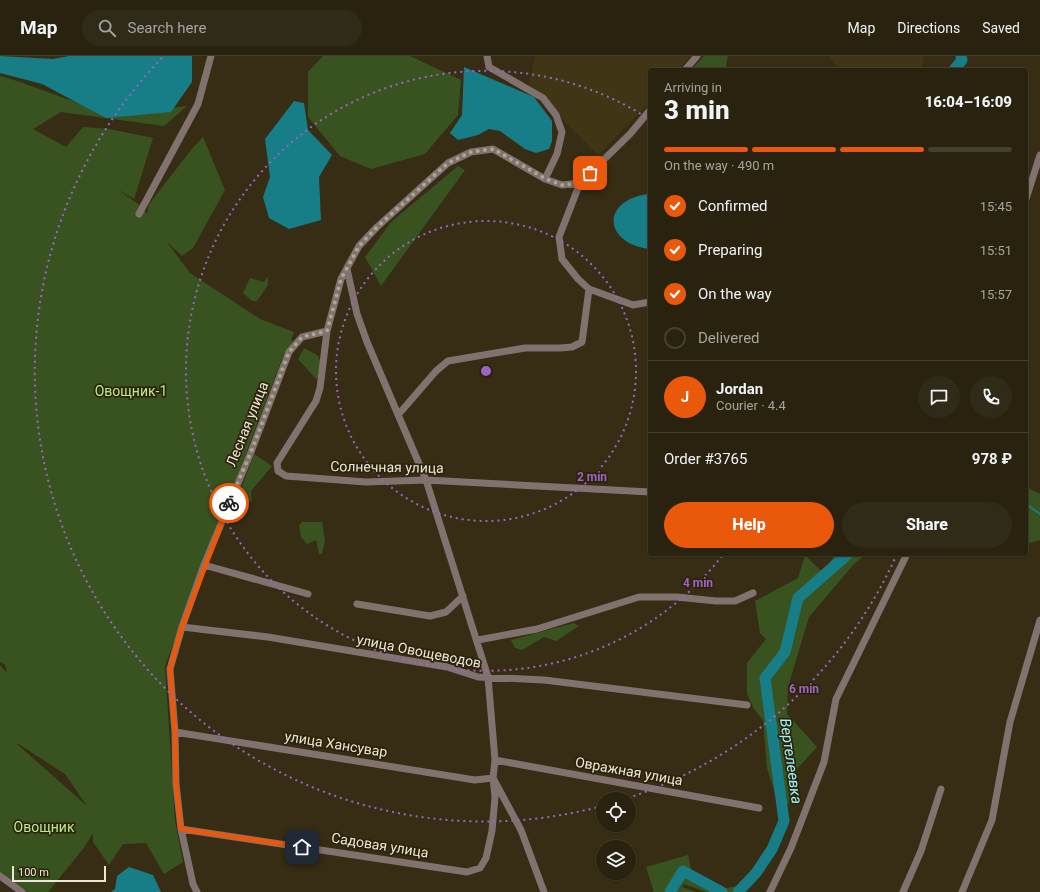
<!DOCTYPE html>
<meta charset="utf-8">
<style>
:root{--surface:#28220f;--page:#302a18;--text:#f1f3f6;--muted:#a5a49e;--line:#443f2f;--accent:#ea580c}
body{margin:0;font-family:Roboto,sans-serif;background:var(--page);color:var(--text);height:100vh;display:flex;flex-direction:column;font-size:15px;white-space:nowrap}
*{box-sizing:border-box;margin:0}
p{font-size:13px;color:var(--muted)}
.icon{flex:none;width:22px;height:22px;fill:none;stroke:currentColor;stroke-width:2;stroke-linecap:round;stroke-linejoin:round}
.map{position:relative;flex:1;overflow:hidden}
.drawer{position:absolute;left:648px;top:12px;width:380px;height:488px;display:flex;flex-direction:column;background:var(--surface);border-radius:4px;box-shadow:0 1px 3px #0004,0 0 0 1px var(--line)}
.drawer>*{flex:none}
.buttons{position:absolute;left:596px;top:736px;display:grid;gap:8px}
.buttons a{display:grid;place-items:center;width:40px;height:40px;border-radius:50%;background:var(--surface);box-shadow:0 1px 3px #0004,0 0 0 1px var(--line);font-size:20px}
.scale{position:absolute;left:12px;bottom:10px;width:94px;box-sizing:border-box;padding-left:4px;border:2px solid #ece7d8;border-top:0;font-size:11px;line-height:14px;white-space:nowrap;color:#ece7d8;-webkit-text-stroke:3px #2c230a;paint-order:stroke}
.pin{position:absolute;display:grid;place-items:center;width:34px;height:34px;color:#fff;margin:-17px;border-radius:8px;box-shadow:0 2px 6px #0006}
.courier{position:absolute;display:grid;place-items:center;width:40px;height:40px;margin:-20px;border:3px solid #ea580c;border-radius:50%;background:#fff;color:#222;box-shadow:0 1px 5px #0007}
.overview em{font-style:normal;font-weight:800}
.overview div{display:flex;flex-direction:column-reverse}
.overview{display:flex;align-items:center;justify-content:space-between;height:68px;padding:0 16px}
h1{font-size:26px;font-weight:800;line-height:30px}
.bar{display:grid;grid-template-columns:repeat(4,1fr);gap:6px 4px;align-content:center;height:48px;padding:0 16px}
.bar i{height:5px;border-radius:3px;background:var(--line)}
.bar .current{background:var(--accent)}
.bar p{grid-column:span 4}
.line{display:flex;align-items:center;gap:10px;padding:0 16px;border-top:1px solid var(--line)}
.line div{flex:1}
.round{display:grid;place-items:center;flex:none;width:42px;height:42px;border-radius:21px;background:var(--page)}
ol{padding:0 16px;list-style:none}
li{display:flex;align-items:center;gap:12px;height:44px}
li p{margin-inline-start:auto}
li .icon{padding:4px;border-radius:50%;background:var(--accent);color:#fff;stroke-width:4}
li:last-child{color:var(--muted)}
li i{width:22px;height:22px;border:2px solid var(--line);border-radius:50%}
.action{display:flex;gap:8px;margin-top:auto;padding:8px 16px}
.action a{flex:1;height:46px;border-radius:24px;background:var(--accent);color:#fff;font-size:16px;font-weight:800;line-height:46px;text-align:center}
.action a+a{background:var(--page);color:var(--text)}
header{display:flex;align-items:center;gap:24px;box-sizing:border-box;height:56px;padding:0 20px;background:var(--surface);border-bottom:1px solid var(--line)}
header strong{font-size:19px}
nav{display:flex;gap:22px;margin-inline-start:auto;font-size:14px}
.search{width:280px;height:36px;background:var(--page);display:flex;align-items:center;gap:10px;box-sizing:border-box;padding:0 14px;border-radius:22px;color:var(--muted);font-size:15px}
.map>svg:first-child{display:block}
.built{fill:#403514}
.green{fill:#395320;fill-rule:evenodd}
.water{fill:#177d87}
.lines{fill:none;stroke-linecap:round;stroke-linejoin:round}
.stream{stroke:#177d87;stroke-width:2}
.river{stroke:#177d87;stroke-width:11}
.minor{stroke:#81726f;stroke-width:7}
.done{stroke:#aca693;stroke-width:4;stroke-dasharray:0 7.2}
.route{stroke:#ea580c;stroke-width:5}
.ring{fill:none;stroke:#9d64c6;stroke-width:2;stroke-dasharray:2 4}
.labels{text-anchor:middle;stroke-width:3.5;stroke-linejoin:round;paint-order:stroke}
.park-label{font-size:14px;fill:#b8ed8a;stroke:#2c230a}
.street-label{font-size:14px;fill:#ece7d8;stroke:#2c230a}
.water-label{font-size:15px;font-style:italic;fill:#9cf2fb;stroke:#2c230a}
.centre{fill:#9d64c6;stroke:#2c230a;stroke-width:2}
.ring-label{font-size:12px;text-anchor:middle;font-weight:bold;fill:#9d64c6;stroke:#2c230a;stroke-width:3.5;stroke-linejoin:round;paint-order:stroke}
</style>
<header>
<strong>Map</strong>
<div class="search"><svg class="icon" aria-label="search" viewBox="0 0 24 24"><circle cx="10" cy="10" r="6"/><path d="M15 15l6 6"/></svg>Search here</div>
<nav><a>Map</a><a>Directions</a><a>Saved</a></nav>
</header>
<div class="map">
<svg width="1040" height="836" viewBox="0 0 1040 836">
<rect width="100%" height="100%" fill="#362d14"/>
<path class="built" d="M535,0h156l-13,14h-28v32l-52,53 -69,-70z
M828,0h94l2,6 -6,8h-77z"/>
<path class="green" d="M323,0h87l51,24 -3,35 -33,39 -54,15 -31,-13 -32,-39v-45z
M704,0h24l-3,14h-34z
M0,20c39,10 76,31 117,35 22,2 47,-3 70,-5l-23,20 -103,-14 -28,17 33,18 17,-20 26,2 44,9 -19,61 -17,-10 24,17 6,8 2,-10 42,-54 12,-13 22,53 -32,58 -11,8 -15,-14 23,31 70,46 34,13 -3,8 2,1 -5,11 -2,-1 -3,5 -118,310 10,155 8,41 -19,12 -18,-31 -23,1 -14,21 -16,-23v-9l-10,16 -35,43h-20l-28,-20v-207l7,8 -2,-8 -5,-3zM17,687l48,31 22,32 -70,-62z
M458,110l7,4 -84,116 -16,-29 27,-36z
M268,221v8l-11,16h-5l-9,-8 7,-15 14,4z
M304,292l13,7 8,15 -9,9 -18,-20z
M254,398l18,12 -21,25 1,11 -14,-5z
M1026,431l14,7v46l-14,4z
M302,466h20l3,19 -3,13h-3l-3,-14 -9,4 -6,-7 -2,-11z
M833,498h33l-13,11 -44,52 -21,70 -1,27 30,33 -20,22 -8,33 -3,5 -8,-4 -11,-35 -4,-48 -9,-11 -7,-15v-31l19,-24 -6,-6 -5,-32 43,-23 7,-23 18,18 11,-17z
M574,567l5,3 -23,15 -12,-4 -22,13 -7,-2 -4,-8z
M688,799l3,14 21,18 11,2 23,-5 -1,8h-39l-22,-8 -2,3 14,5h-42l-8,-25z"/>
<path class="water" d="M0,0l53,3 16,-3h123v26l-21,30 -65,6 -64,-34 -42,-11z
M464,11l70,30 18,24v20l-3,8 -13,4 -11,-4 -25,-18 -11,-2 -11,6 -20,5 -8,-7 12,-18z
M294,45l10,2 4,27 24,25 -13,22 2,43 -32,9 -20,-11 -6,-21 7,-20 -5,-38z
M650,138v55c-48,-6 -49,-50 0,-55z
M129,811l24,8 8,17h-50l4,-3 2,-13z"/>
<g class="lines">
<path class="stream" d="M1026,448l14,10"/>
<path class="river" d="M954,14l8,-10 -1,-4
M670,836l13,-21 39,21
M738,836l18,-19 16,-24 12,-28 -19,-143 20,-26 13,-54 50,-44"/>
<path class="minor" d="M487,0l2,11 54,31 13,17 6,17 -5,22 -12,25
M685,14l12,-14
M650,54l-20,24 -50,49 -21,54 3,22 16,20 11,10 44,16 17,-3
M1026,143l14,-44
M139,158l59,-110 13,-48
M327,275l-7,57 -4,13 -39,62 1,8 8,5 80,6 60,-2 224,12
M398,359l38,-44 12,-10 77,-13h35l12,-1 10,-5 7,-53
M204,509l104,29
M357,548l73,12 16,-4 17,-16
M182,571l86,10 179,30 31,10 66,3 203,25
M478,584l59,-11 102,-32h38l39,4h19l18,-8
M175,676l300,48 18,-2 28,52 23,62
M495,704l264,48
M181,773l286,43 13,-4 6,-10 6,-27 3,-34 -2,-19 2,-18 -7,-83 -62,-197 -59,-138 -10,-28 -10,-45
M0,820l22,16
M197,836l-4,-8 -12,-55 -5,-45 -1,-52 -5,-63 12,-42 22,-62 47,-113 38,-100 13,-15 25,-6 14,-52 18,-33 18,-19 71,-64 23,-11 22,-3 52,30 17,6 18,-2
M770,836l21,-44 33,-86 12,-63 71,-145
M903,836l18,-41 20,-62
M962,836l30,-72 18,-98 30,-102"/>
</g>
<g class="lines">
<path class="done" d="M229,447l22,-51 38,-100 13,-15 25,-6 14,-52 18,-33 18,-19 71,-64 23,-11 22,-3 53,30 16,6 18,-2 10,-10"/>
<path class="route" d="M229,447l-47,124 -12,42 5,63 1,52 5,45 121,18"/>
</g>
<g class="ring">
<circle cx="486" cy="315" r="150"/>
<path d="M722 500A300 300 0 1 1 649 63"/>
<path d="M897 498A450 450 0 0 1 625 743M602 750A450 450 0 0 1 162 2"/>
</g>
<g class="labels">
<g class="park-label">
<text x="131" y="340">Овощник-1</text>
<text x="44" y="776">Овощник</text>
</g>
<g class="street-label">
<text transform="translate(247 368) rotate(-68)" y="5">Лесная улица</text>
<text transform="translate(387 411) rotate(1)" y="5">Солнечная улица</text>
<text transform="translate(419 595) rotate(11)" y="5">улица Овощеводов</text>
<text transform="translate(336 688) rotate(9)" y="5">улица Хансувар</text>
<text transform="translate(629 715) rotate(10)" y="5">Овражная улица</text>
<text transform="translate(380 789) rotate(9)" y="5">Садовая улица</text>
</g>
<g class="water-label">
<text transform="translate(791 705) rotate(82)" y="5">Вертелеевка</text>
</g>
</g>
<circle cx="486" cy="315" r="6" class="centre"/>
<g class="ring-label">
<text x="592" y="425">2 min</text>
<text x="698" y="531">4 min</text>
<text x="804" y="637">6 min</text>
</g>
</svg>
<div class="buttons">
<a><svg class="icon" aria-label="locate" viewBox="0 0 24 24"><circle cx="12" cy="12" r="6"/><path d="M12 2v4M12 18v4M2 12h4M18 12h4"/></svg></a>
<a><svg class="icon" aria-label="layers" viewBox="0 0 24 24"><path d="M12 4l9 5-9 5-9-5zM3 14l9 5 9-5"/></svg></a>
</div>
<div class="scale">100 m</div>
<div class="pin" style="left:590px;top:117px;background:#ea580c"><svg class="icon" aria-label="bag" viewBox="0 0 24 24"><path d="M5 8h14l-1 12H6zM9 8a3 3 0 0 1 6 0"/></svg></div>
<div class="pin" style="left:302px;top:791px;background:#1f2937"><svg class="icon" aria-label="home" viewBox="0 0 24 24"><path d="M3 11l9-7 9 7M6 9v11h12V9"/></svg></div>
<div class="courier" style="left:229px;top:447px"><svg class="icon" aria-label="bike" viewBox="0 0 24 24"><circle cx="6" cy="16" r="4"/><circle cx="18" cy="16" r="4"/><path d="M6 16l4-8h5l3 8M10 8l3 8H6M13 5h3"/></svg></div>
<section class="drawer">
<div class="overview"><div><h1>3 min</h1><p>Arriving in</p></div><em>16:04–16:09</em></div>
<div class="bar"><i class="current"></i><i class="current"></i><i class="current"></i><i></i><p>On the way · 490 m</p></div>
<ol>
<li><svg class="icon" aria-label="check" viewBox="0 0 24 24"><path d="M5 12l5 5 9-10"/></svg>Confirmed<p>15:45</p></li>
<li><svg class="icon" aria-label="check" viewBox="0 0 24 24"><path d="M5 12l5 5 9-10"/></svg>Preparing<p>15:51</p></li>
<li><svg class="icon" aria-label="check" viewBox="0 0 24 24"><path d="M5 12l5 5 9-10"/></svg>On the way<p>15:57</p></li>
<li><i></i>Delivered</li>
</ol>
<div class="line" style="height:72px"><b class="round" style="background:var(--accent);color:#fff">J</b><div><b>Jordan</b><p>Courier · 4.4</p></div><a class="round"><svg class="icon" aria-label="chat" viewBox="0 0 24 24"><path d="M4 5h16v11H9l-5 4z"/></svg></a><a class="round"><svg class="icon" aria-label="phone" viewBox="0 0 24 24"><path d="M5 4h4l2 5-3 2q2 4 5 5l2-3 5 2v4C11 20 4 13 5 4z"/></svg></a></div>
<div class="line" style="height:52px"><div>Order #3765</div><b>978 ₽</b></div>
<div class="action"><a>Help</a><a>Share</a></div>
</section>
</div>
